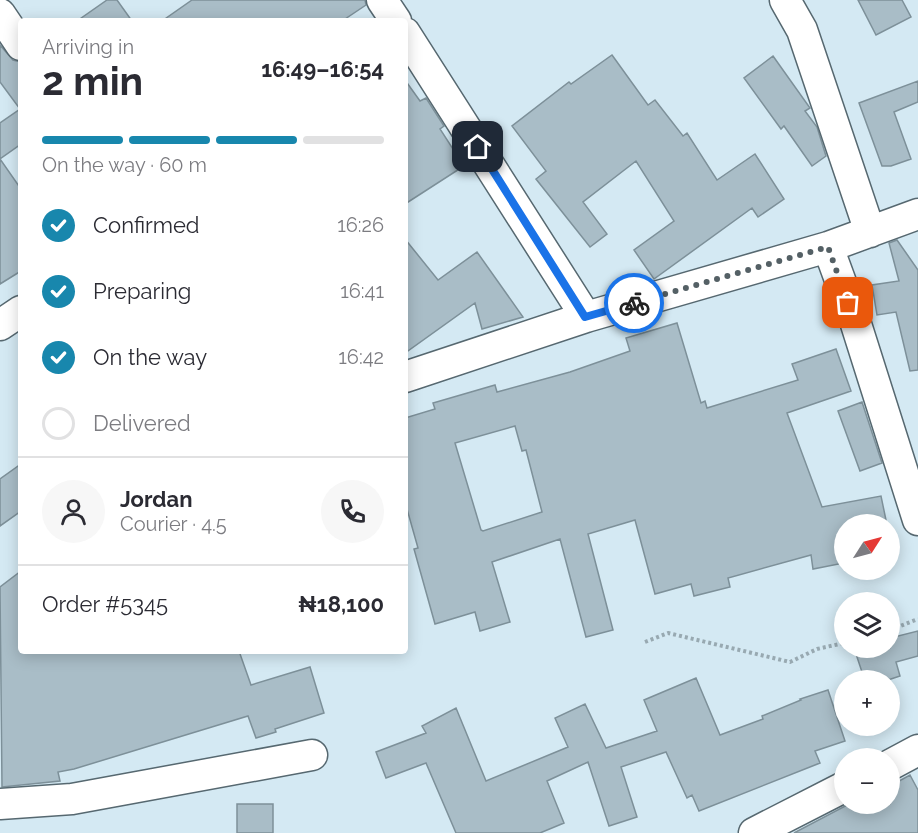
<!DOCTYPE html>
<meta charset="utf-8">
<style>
:root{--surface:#fff;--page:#f7f7f7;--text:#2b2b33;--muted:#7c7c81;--line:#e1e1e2;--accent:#1887ad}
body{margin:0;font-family:Raleway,sans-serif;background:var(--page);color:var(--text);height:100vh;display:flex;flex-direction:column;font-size:22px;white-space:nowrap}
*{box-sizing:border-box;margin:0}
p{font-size:20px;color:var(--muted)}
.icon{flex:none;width:33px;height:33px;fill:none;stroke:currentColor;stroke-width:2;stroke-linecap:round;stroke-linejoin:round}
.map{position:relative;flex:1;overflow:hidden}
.side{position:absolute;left:18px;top:18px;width:390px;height:636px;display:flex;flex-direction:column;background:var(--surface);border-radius:6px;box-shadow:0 3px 15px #0003}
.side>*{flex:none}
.needle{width:39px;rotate:54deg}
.tools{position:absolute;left:834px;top:514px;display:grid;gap:12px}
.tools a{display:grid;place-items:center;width:66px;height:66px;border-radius:50%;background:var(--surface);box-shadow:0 3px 15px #0003;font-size:30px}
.pin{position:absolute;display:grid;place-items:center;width:51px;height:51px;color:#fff;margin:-26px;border-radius:12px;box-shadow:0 3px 9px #0006}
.courier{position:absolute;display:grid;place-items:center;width:60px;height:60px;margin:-30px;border:4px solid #1a73e8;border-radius:50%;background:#fff;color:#222;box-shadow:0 2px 8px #0007}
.headline em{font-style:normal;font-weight:700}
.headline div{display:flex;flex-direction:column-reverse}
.headline{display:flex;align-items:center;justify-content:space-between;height:102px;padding:0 24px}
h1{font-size:39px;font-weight:700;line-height:45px}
.bar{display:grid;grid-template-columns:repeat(4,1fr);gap:9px 6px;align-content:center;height:72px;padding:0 24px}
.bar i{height:8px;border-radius:4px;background:var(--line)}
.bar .on{background:var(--accent)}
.bar p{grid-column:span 4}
.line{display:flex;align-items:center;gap:15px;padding:0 24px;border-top:2px solid var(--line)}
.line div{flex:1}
.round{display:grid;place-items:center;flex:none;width:63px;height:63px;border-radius:32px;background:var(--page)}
ol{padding:0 24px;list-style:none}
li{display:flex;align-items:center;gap:18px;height:66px}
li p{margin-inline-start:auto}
li .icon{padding:6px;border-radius:50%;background:var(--accent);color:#fff;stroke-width:4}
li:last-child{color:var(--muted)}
li i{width:33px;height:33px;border:3px solid var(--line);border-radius:50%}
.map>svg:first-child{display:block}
.building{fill:#a9bdc7;stroke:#7d9099;stroke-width:1.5;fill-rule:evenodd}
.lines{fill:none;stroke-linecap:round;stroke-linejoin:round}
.minor-casing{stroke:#566870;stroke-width:33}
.path{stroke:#98a9b1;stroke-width:4;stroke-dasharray:3 3;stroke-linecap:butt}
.minor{stroke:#fff;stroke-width:30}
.done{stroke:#546065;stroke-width:6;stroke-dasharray:0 10.8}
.route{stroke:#1a73e8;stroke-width:8}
</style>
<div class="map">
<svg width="918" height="833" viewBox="0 0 918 833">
<rect width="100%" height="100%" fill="#d4e9f3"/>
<path class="building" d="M107,0h10l15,21h-55z
M192,0h173l1,5 -24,16h-180z
M858,0h44l9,17 -35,18z
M0,45l13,15 8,2v82l-21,15 21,30v82l-21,13v-161l20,-14 -20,-27z
M612,55l36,50 7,-5 28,36 4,-3 30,47 38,-26 29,45 -26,18 -6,-9 -98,71 -20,-29 40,-29 -38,-60 -53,41 24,32 -17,13 -54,-68 10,-8 -34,-45 57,-44 2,2z
M773,56l37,52 -5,3 12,16 9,29 -14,10 -28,-40 -3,3 -37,-51z
M405,80l15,21 6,-3 18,28 -4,3 24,37 -59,38z
M918,81v21l-24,10 17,47 -20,7h-9l-23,-63z
M405,239l33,41 39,-28 46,65 -41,12 -7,-26 -70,50z
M897,240l21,30v100l-8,1 -14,-59 -19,3 -5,-30 27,-4 -10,-38z
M677,323l24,80 4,-2 2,7 91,-28 -6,-16 44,-15 15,42 -64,22 35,94 59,-11 6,29h-43v38l-31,6 -2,-14 -83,23 2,9 -36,9 -3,-12 -36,10 -20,-74 -47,14 25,96 -27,7 -26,-98 -68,23 18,60 -30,9 -5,-19 -40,12 -21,-75 4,-1 -13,-46v-84l30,-9 -2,-6 62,-18 2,7 73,-20 60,-21 -4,-13zM515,426l7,25 4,-1 16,62 -59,19 -2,-1 -26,-87z
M862,402l20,61 -22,8 -22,-60z
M21,464v47l-21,15v-47z
M21,571v80h218l12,34 59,-18 14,46 -49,16 1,3 -20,6 -8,-22 -174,53 -16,3 2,9 -58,6 -2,-200z
M918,631v25l-22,6 4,14 -15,5h-20l-11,-33h36v-10z
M696,678l24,57 43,-16 -1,-3 39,-16 -1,-1 28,-9 17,51 -30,10 5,12 -121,48 -7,-16 -5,3 -21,-46 -45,15 16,50 -28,9 -21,-64 -41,19 17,42 -24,10h-84l-30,-70 -40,15 -10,-26 50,-19 -4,-7 34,-18 30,73 82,-34 -13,-29 30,-14 21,44 51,-17 -13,-31z
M910,775l8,15v43h-124l55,-29h41v-18z
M237,804h36v29h-36z"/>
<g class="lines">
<g class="minor-casing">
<path id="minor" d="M382,0l14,21
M785,0l17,30 68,202
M0,14l21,31
M405,33l181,284
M828,247l27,74 63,199
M0,325l21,-14
M405,377l181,-60 242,-70 90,-33
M890,765l28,-15
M0,804l72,-5 240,-44
M754,833l90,-46"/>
</g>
<path class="path" d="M890,630l28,-11
M645,642l23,-9 122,29 27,-13 27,-6"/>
<use href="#minor" class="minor"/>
</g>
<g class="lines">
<path class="done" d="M634,303l194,-56 20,56"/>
<path class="route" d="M478,147l107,170 49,-14"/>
</g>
</svg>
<div class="tools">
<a><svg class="needle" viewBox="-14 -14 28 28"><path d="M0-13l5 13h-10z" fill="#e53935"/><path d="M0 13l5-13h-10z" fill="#7c7c81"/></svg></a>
<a><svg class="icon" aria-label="layers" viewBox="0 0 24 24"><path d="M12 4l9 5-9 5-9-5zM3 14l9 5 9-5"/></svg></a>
<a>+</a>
<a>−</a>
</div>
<div class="pin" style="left:848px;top:303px;background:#ea580c"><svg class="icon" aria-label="bag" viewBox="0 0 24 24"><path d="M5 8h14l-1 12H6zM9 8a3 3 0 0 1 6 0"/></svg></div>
<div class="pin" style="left:478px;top:147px;background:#1f2937"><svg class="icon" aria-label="home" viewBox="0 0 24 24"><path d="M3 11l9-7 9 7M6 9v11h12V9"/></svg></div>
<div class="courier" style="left:634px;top:303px"><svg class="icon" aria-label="bike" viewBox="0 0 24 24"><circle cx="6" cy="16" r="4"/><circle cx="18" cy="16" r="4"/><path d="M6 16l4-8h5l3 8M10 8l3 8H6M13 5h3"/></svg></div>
<section class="side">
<div class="headline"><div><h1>2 min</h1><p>Arriving in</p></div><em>16:49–16:54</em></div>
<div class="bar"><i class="on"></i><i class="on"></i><i class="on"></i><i></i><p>On the way · 60 m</p></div>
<ol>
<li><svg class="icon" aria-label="check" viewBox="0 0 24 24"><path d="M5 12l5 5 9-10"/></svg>Confirmed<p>16:26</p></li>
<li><svg class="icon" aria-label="check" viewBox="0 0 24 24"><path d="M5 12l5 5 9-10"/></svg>Preparing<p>16:41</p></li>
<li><svg class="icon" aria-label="check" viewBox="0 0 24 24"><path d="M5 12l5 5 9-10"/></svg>On the way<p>16:42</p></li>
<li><i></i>Delivered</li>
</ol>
<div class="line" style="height:108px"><a class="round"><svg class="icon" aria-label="person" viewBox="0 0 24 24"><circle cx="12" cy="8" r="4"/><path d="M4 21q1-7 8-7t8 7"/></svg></a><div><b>Jordan</b><p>Courier · 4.5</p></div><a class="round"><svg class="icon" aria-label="phone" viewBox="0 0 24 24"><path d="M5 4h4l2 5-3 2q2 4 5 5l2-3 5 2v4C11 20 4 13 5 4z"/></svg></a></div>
<div class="line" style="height:78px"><div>Order #5345</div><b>₦18,100</b></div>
</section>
</div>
